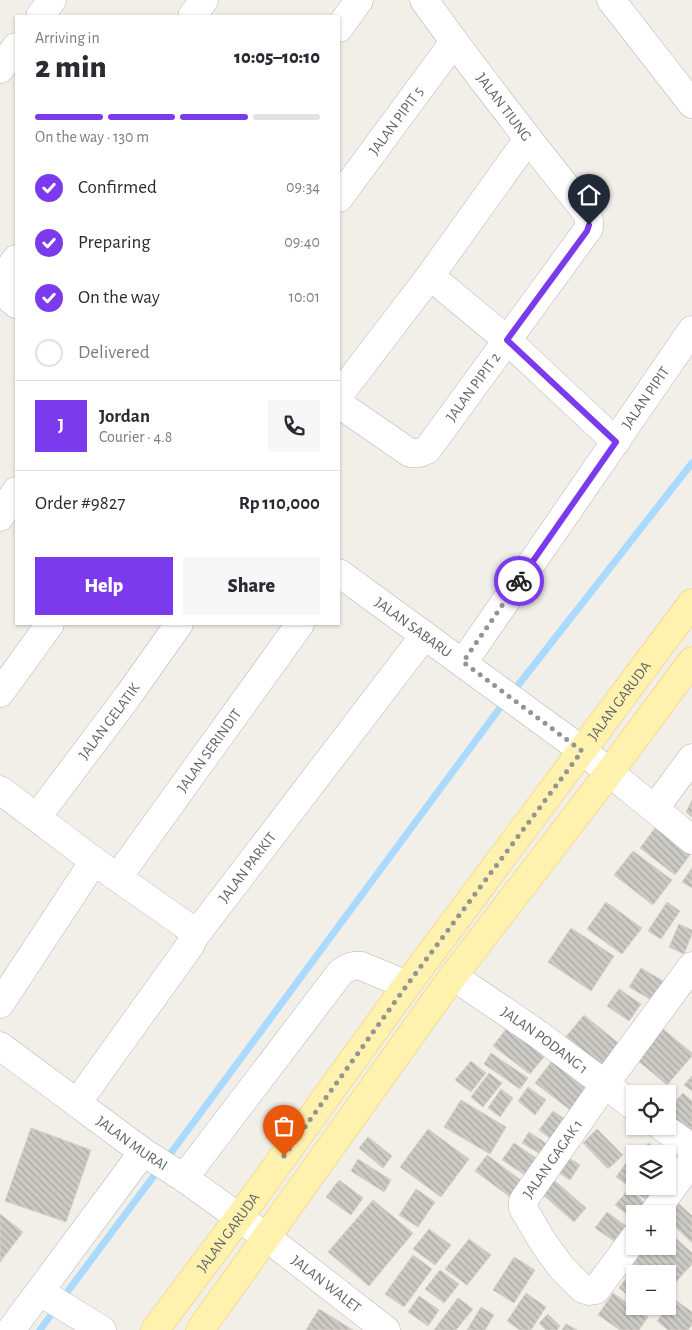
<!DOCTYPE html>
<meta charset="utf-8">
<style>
:root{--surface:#fff;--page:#f7f7f7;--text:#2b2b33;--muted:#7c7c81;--line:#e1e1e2;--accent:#7c3aed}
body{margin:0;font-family:"Alegreya Sans",sans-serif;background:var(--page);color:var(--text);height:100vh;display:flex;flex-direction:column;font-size:19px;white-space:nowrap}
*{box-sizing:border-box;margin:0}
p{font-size:16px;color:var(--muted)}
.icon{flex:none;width:28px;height:28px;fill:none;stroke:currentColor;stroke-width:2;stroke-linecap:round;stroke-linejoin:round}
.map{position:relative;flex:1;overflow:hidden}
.panel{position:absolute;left:15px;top:15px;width:325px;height:610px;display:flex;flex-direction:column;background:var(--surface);border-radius:0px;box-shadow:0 1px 4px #0004}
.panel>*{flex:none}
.fabs{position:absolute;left:626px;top:1085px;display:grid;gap:10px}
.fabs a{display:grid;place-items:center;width:50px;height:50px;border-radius:0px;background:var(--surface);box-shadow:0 1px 4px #0004;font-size:25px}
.pin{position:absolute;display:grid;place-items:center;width:42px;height:42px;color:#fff;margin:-51px -21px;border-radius:50% 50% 50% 0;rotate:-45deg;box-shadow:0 0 5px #0007}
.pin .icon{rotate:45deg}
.courier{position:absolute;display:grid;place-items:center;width:50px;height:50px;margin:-25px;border:4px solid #7c3aed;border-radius:50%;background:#fff;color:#222;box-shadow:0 1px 6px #0007}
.summary em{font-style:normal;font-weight:800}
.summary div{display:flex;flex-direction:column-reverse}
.summary{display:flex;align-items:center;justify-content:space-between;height:85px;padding:0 20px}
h1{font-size:32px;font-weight:800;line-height:38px}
.bar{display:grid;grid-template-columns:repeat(4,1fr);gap:8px 5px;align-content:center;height:60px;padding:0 20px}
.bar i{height:6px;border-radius:4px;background:var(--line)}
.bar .current{background:var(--accent)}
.bar p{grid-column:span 4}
.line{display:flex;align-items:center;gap:12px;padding:0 20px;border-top:1px solid var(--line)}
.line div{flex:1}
.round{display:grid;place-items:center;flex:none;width:52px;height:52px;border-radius:0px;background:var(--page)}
ol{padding:0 20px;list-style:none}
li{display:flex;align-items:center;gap:15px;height:55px}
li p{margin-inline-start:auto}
li .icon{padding:5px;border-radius:50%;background:var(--accent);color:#fff;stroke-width:4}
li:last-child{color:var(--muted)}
li i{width:28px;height:28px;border:2px solid var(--line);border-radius:50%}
.cta{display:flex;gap:10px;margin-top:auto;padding:10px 20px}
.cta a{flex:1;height:58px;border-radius:0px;background:var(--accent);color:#fff;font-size:20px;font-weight:800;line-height:58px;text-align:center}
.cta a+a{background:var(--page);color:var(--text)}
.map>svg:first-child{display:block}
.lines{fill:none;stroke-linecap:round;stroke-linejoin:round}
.stream{stroke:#aadaff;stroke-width:7}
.building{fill:url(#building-back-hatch);stroke:#d6d1c6}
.minor-casing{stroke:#b5b8bc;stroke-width:29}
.major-casing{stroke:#f2c960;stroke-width:29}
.minor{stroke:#fff;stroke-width:28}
.major{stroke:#fff2af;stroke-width:28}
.done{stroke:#929495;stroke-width:5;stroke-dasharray:0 9}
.route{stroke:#7c3aed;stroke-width:6}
.labels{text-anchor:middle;stroke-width:4;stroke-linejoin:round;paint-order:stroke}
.street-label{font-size:15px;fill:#5f6368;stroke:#fff}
</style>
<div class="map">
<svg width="692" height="1330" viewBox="0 0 692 1330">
<defs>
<pattern id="building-back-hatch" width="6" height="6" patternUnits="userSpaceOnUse" patternTransform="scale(1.25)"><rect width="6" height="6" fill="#cccac5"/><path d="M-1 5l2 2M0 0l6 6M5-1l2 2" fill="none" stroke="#a9a8a4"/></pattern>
</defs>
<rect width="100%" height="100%" fill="#f1efe8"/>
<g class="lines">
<path class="stream" d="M512,693l180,-230
M165,1161l340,-460
M62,1299l97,-130
M40,1330l16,-22"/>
</g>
<path class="building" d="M692,800v17l-6,-5z
M655,828l35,27 -15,20 -35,-27z
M633,851l39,29 -19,25 -39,-30z
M692,868v20l-10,-6z
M606,902l36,26 -20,26 -35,-25z
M667,902l13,9 -19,28 -13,-8z
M679,924l13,6v4l-8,20 -15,-7z
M571,928l43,28 -23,35 -43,-29z
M641,968l24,14 -12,19 -24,-14z
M619,989l22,15 -12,17 -22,-15z
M584,1015l38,31 -20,24 -38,-31z
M510,1024l38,28 -18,22 -37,-28z
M662,1028l30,25v3l-25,29 -31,-26z
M491,1053l37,25 -8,11 -36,-25z
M471,1061l15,12 -15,19 -16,-12z
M552,1061l37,30 -16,21 -38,-29z
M489,1073l13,10 -19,24 -12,-10z
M692,1076v15l-8,-6z
M528,1087l18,13 -11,15 -17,-14z
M501,1089l12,9 -13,19 -12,-9z
M683,1093l9,8v39l-24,-19v-12z
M461,1100l45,27 -16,27 -46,-27z
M553,1111l18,12 -15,20 -17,-13z
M31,1128l60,22 -25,72 -61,-21z
M428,1129l41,30 -28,38 -41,-30z
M597,1129l26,26 -15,14 -25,-26z
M529,1132l21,14 -6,10 -22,-13z
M368,1137l24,19 -9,12 -24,-20z
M514,1143l25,17 -11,17 -26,-17z
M648,1143l15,11h-22z
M561,1153l19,12 -10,15 -19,-12z
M487,1155l35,26 -12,16 -35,-26z
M668,1157l7,6 -7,11z
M358,1159l33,21 -7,12 -33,-21z
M626,1163l9,7v16h1l-2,4 -18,-13z
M339,1180l24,18 -12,17 -25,-18z
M554,1180l32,28 -12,14 -32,-28z
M645,1186h2l11,8 -7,9 -12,-8z
M416,1189l19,13 -17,25 -19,-12z
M629,1189l19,16 -8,9h-5v5l-1,1 -19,-15z
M373,1200l40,33 -44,53 -41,-34z
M675,1200l17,16v27l-24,-23v-6z
M607,1212l19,14 -12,15 -19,-13z
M0,1214l23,18 -23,30z
M429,1229l22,16 -16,20 -22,-16z
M668,1231l24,22v11l-24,27v-17h-23l-13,-12 15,-16h21z
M469,1239l22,16 -24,30 -22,-16z
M413,1255l19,14 -28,38 -19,-13z
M514,1257l21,13 -21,33 -21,-13z
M440,1270l19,14 -15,19 -19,-14z
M631,1272l4,4v25l-16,-13z
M526,1293l20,14 -15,23h-11l-13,-9z
M613,1293l35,24 -9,13h-19l-22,-15z
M419,1296l20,14 -11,16 -20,-14z
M458,1298l15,11 -17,21h-22z
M674,1299l18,13v13l-4,5h-20l-11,-9z
M642,1306h11l-4,6z
M481,1307l13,8 -9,15h-18z
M319,1309l34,21h-47z
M548,1314l12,12 -3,4h-11l-7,-7z
M566,1324l11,6h-15z"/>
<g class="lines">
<g class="minor-casing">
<g id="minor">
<path d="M611,0l81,104"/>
<path d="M40,16l12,-16"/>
<path d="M192,16l12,-16"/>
<path d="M339,28l20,-28"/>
<path d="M0,69l16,-22"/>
<path id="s1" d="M339,198l115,-156"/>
<path d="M430,276l77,64 109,102"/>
<path d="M0,282l16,-23"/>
<path d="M0,290l16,14"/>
<path d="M339,395l91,-119 98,-137"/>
<path id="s2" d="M339,404l71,49h10l7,-3 162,-222v-7l-2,-8c-56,-70 -111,-140 -163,-213"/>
<path d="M0,517l16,-26"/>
<path id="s3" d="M339,573l244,178c36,30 73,58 109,89"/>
<path id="s4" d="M463,663l229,-333"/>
<path d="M0,693l50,-69"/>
<path d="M0,790l94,71 91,64 8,9 1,3"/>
<path d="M655,808l37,-50"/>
<path id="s5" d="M37,817l91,-121 51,-72"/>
<path id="s6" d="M118,877l182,-253"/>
<path id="s7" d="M453,976l85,58 97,73"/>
<path d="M0,1004l94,-143"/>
<path id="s8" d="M0,1046l143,106 41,26 82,59 120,93"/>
<path id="s9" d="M77,1103l114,-159 3,-7 230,-301"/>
<path d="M661,1126l31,22"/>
<path d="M184,1178l156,-205c8,-6 12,-8 21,-7l46,19"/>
<path d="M653,1214l39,-53"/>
<path id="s10" d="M635,1237l-39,53 -7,1 -6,-2 -22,-22 -18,-25 -20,-34v-7l82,-117 87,-118"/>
<path d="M40,1292l62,38"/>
<path d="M11,1330l132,-178"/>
</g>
</g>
<g class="major-casing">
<g id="major">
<path id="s11" d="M155,1330l84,-112 168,-233 285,-382"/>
<path d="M200,1330l253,-354 156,-203 83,-112"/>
</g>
</g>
<use href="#minor" class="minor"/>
<use href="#major" class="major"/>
</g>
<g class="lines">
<path class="done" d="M284,1156l123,-171 175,-234 -119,-89 56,-81"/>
<path class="route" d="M519,581l97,-139 -109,-102 80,-109 2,-6"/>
</g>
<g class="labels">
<g class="street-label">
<text transform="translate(504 107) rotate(53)" y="5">JALAN TIUNG</text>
<text dy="5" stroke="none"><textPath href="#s1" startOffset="96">JALAN PIPIT 5</textPath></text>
<text dy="5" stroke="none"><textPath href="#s2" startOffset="182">JALAN PIPIT 2</textPath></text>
<text dy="5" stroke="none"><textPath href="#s4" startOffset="322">JALAN PIPIT</textPath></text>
<text dy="5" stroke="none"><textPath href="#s3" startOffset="92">JALAN SABARU</textPath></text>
<text dy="5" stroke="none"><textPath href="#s11" startOffset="782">JALAN GARUDA</textPath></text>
<text dy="5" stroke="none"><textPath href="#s5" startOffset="120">JALAN GELATIK</textPath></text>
<text dy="5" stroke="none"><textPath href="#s6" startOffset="156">JALAN SERINDIT</textPath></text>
<text dy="5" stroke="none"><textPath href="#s9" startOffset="291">JALAN PARKIT</textPath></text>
<text dy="5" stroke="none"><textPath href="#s7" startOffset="112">JALAN PODANG 1</textPath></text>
<text dy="5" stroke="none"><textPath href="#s8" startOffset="164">JALAN MURAI</textPath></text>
<text dy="5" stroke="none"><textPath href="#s10" startOffset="239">JALAN GAGAK 1</textPath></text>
<text dy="5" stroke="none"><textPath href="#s11" startOffset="122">JALAN GARUDA</textPath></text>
<text dy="5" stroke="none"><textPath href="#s8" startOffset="404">JALAN WALET</textPath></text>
</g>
</g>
</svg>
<div class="fabs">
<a><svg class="icon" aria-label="locate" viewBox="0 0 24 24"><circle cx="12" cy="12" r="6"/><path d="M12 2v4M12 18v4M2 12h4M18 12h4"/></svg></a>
<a><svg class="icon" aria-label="layers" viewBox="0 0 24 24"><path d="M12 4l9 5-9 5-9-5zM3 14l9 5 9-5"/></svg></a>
<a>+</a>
<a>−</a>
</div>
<div class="pin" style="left:284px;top:1156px;background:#ea580c"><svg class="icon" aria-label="bag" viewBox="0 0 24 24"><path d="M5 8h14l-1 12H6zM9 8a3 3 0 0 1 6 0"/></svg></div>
<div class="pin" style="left:589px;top:225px;background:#1f2937"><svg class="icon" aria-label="home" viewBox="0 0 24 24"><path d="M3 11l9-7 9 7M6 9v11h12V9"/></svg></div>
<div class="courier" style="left:519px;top:581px"><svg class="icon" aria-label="bike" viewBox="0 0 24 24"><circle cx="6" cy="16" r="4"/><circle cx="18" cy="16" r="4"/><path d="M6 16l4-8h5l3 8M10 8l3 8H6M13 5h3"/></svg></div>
<section class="panel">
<div class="summary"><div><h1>2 min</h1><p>Arriving in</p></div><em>10:05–10:10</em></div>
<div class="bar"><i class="current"></i><i class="current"></i><i class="current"></i><i></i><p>On the way · 130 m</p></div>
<ol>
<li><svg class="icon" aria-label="check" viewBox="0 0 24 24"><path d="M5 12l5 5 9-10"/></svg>Confirmed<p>09:34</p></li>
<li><svg class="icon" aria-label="check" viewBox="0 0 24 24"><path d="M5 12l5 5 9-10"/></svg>Preparing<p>09:40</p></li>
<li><svg class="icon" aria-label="check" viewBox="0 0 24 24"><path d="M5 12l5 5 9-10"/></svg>On the way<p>10:01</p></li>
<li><i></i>Delivered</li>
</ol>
<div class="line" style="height:90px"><b class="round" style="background:var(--accent);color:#fff">J</b><div><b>Jordan</b><p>Courier · 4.8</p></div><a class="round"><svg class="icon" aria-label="phone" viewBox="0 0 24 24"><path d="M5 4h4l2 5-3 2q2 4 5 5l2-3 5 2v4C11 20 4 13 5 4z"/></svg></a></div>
<div class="line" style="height:65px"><div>Order #9827</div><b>Rp 110,000</b></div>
<div class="cta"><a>Help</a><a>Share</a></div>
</section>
</div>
